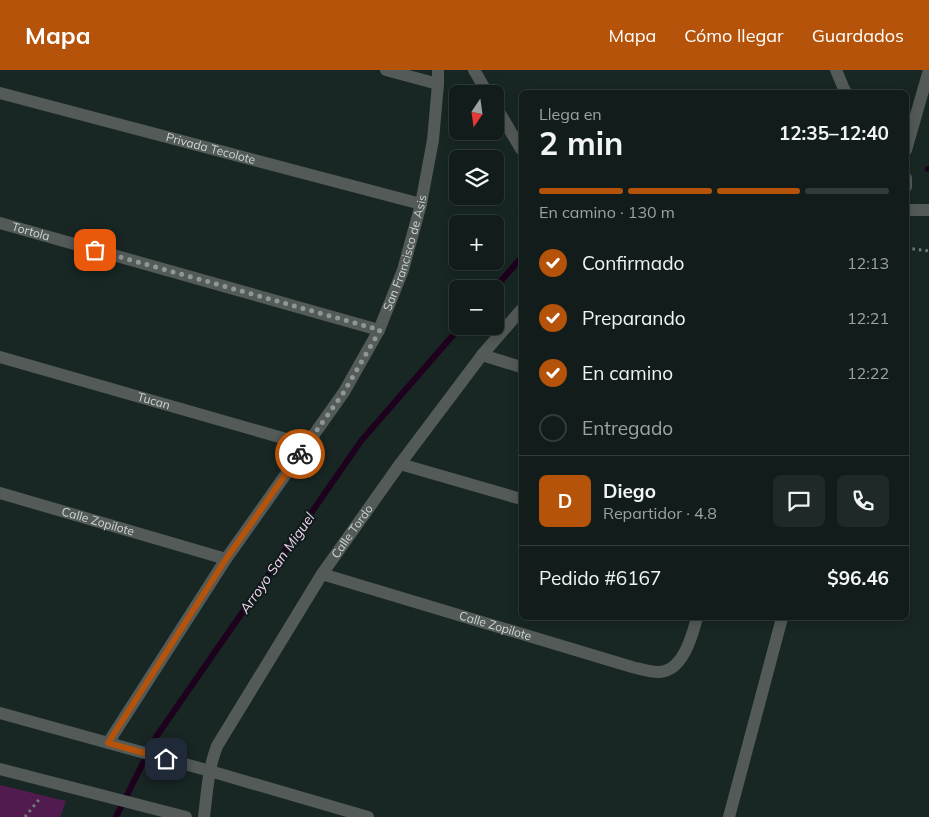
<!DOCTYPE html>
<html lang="es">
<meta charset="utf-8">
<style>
:root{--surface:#121d1b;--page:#1f2a28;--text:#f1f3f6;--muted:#9ca2a3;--line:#313b3a;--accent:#b45309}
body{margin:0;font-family:Mulish,sans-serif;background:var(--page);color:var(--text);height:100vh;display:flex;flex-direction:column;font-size:19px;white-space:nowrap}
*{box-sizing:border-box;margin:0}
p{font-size:16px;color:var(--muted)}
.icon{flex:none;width:28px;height:28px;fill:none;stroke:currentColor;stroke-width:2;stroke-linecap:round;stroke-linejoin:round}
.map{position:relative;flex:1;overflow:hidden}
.sheet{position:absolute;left:519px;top:20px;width:390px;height:530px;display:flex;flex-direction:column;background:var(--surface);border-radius:8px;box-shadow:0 2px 12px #0003,0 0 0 1px var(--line)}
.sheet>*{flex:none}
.needle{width:32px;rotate:193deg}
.controls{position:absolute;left:449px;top:15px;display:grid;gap:10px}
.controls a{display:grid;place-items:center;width:55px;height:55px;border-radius:8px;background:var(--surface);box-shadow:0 2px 12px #0003,0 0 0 1px var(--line);font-size:25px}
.pin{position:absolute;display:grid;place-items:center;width:42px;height:42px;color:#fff;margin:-21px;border-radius:10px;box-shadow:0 2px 8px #0006}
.courier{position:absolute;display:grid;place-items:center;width:50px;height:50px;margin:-25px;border:4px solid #b45309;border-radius:50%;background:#fff;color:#222;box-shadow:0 1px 6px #0007}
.head em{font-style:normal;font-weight:700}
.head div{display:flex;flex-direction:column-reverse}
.head{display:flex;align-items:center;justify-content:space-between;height:85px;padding:0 20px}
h1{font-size:32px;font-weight:700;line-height:38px}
.bar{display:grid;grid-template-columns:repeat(4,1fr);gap:8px 5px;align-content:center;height:60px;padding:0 20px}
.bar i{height:6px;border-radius:4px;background:var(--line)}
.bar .selected{background:var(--accent)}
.bar p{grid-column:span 4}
.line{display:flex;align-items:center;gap:12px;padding:0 20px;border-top:1px solid var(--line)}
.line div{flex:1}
.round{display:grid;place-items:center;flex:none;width:52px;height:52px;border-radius:8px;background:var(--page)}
ol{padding:0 20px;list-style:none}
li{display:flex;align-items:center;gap:15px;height:55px}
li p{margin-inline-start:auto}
li .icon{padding:5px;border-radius:50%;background:var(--accent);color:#fff;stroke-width:4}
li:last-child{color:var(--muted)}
li i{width:28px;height:28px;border:2px solid var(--line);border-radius:50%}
header{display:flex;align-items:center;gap:30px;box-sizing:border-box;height:70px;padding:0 25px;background:var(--accent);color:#fff}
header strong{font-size:24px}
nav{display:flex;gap:28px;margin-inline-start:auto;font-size:18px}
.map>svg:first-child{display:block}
.green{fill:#521b50}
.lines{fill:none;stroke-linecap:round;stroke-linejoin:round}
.stream{stroke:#1e011d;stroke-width:6}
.path{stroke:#727e7c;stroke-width:3;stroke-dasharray:2.5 4;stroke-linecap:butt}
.minor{stroke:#535a58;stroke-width:12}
.tertiary{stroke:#535a58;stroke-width:12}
.done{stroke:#8d9896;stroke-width:5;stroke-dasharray:0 9}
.route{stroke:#b45309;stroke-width:6}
.labels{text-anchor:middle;stroke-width:4;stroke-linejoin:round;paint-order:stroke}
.street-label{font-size:12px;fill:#ccd5d3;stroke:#0f1d1a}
.water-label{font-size:14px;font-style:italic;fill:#f5d1f2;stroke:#0f1d1a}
</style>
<header>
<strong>Mapa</strong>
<nav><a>Mapa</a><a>Cómo llegar</a><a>Guardados</a></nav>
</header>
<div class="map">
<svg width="929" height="747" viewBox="0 0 929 747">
<rect width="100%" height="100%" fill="#182724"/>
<path class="green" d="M0,715l66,16 -6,16h-60z"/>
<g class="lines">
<path class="stream" d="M928,99h1
M494,219l27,-31
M116,747l40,-80 205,-296 100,-115"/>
<path class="path" d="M906,178l23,3
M25,747l16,-20"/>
<g class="minor">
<path d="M386,0l52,14"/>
<path d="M474,0l14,24"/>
<path d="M836,0l8,19 2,3"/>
<path id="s1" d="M0,23l421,111"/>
<path d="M495,35l26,44"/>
<path d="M906,80l23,-80"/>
<path d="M906,108v9"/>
<path d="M906,140h23"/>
<path id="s2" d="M0,153l379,107"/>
<path d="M482,285l39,12"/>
<path id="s3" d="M0,287l307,88"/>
<path d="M400,394l121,35"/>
<path id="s4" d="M0,423l226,66"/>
<path id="s5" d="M322,504l310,93c9,2 18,5 27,5 24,-1 33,-36 38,-54"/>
<path d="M0,643l210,58 158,46"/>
<path id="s6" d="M108,673l118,-184 118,-167 35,-62 24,-60 18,-66 12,-64 5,-56v-14"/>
<path id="s7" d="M204,747c3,-24 4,-48 13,-71l105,-172 78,-110 82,-109 39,-45"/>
<path d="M729,747l53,-199"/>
</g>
<path class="tertiary" d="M0,699l186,48"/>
</g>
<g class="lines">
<path class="done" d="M95,180l285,80 -36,62 -44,62"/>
<path class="route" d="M166,689l-58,-16 118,-184 74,-105"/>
</g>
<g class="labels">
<g class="street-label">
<text dy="4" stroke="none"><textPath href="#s1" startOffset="218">Privada Tecolote</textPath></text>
<text dy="4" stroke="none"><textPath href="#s2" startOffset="32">Tortola</textPath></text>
<text dy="4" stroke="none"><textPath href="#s6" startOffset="576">San Francisco de Asis</textPath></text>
<text dy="4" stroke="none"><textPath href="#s3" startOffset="160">Tucan</textPath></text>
<text dy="4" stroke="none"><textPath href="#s4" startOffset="102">Calle Zopilote</textPath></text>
<text dy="4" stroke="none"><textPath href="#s7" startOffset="326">Calle Tordo</textPath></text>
<text dy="4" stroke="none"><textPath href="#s5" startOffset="181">Calle Zopilote</textPath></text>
</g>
<g class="water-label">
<text transform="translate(277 493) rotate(-55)" y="5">Arroyo San Miguel</text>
</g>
</g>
</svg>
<div class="controls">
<a><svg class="needle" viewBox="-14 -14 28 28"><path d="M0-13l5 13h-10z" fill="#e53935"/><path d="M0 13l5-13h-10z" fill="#9ca2a3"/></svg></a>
<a><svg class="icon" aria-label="layers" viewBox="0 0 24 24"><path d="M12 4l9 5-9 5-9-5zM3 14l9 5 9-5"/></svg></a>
<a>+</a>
<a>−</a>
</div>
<div class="pin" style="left:95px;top:180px;background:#ea580c"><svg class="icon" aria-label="bag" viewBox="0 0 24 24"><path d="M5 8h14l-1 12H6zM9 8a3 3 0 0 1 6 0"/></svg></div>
<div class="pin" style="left:166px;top:689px;background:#1f2937"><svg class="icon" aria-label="home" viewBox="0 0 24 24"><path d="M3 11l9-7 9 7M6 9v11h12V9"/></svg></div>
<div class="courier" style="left:300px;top:384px"><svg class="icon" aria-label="bike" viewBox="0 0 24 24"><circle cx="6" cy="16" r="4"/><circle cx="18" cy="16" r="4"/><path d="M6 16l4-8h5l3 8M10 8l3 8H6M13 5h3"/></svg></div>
<section class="sheet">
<div class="head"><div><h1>2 min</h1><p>Llega en</p></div><em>12:35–12:40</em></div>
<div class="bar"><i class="selected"></i><i class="selected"></i><i class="selected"></i><i></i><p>En camino · 130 m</p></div>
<ol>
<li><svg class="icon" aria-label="check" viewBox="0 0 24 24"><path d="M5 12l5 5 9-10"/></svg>Confirmado<p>12:13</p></li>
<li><svg class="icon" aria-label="check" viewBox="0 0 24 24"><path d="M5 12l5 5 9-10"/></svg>Preparando<p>12:21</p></li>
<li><svg class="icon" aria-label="check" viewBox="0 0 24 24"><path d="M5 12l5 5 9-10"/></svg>En camino<p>12:22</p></li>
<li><i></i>Entregado</li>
</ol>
<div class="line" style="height:90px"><b class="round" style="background:var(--accent);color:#fff">D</b><div><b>Diego</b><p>Repartidor · 4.8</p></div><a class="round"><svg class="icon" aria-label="chat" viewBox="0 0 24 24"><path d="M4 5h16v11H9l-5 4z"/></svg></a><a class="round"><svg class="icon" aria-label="phone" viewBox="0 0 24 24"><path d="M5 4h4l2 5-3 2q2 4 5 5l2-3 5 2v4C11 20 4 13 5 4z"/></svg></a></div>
<div class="line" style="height:65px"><div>Pedido #6167</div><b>$96.46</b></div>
</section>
</div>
